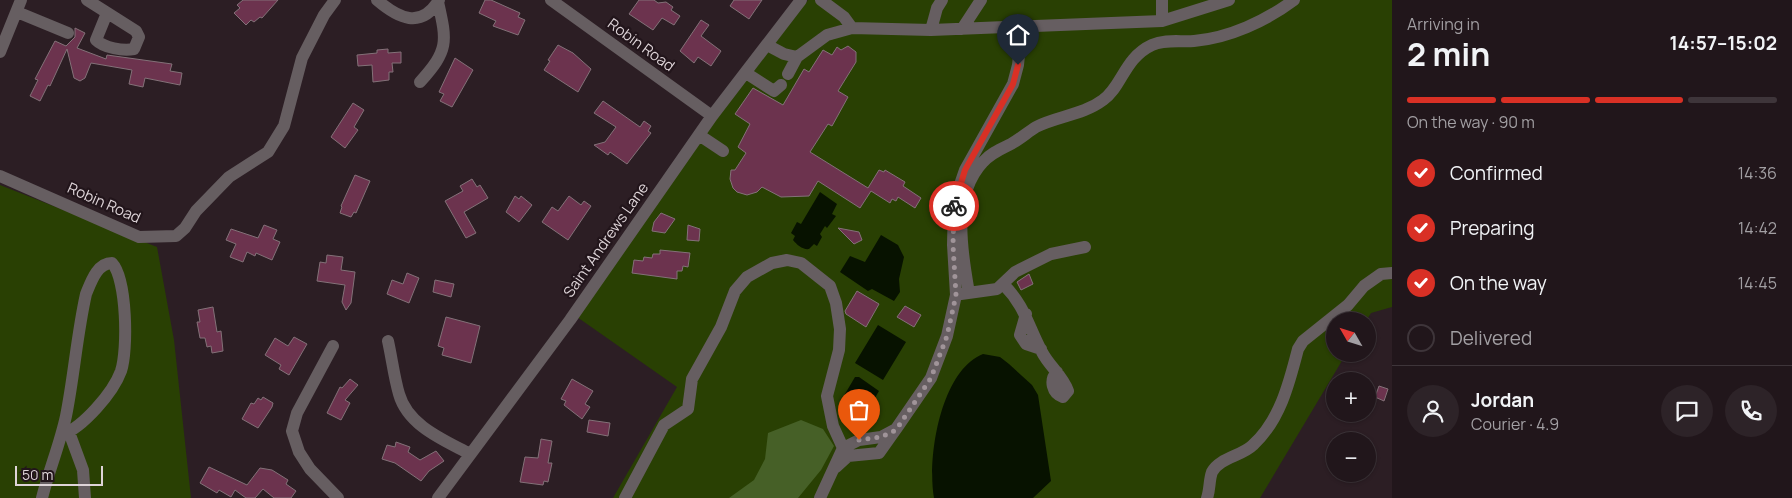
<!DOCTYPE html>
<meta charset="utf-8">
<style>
:root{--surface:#21161b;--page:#2d2328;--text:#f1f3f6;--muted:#a29fa3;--line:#3e353a;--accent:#d93025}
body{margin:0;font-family:Manrope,sans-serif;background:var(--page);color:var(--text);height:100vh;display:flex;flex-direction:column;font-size:19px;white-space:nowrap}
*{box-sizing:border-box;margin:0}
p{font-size:16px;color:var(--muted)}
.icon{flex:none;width:28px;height:28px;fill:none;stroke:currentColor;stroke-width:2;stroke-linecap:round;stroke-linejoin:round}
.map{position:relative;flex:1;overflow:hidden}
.panel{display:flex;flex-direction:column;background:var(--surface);width:400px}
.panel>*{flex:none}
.needle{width:32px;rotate:309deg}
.fabs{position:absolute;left:1326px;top:312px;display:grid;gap:10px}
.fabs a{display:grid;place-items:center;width:50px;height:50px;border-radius:50%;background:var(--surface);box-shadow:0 1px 4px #0004,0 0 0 1px var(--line);font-size:25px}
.scale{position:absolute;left:15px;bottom:12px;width:88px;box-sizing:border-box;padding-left:5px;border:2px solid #ded4d8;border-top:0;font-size:14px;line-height:18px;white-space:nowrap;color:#ded4d8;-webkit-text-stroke:4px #22151b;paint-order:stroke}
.pin{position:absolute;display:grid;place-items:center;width:42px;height:42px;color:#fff;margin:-51px -21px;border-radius:50% 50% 50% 0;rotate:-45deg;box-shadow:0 0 5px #0007}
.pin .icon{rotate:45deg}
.courier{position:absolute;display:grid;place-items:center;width:50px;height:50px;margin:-25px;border:4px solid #d93025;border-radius:50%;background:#fff;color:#222;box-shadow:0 1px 6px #0007}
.overview em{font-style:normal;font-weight:700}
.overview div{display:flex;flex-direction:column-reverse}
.overview{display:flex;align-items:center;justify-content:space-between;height:85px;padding:0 15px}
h1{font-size:32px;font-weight:700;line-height:38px}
.bar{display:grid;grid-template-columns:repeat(4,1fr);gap:8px 5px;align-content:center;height:60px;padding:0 15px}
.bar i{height:6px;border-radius:4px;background:var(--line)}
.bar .on{background:var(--accent)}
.bar p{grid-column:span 4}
.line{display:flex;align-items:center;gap:12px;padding:0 15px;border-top:1px solid var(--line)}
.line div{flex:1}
.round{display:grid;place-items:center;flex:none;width:52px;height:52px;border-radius:26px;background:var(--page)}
ol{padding:0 15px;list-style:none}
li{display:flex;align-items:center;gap:15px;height:55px}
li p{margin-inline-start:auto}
li .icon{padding:5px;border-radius:50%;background:var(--accent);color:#fff;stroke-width:4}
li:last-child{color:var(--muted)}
li i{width:28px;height:28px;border:2px solid var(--line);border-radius:50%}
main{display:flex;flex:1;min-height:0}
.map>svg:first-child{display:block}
.green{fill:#294003}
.forest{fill:#466027}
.water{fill:#071200}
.building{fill:#6c334e;stroke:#837178}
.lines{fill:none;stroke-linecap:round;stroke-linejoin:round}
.minor{stroke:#665e61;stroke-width:12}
.done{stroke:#a09499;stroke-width:5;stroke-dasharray:0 9}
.route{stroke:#d93025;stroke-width:6}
.labels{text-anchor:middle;stroke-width:4.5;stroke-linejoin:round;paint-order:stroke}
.street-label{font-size:15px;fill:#ded4d8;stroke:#22151b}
</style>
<main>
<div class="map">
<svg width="1392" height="498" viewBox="0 0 1392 498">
<rect width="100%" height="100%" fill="#2c1e24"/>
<path class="green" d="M808,0h584v307l-21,6 -5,8h-31v33h11l-86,144h-647l64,-111 -100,-70 139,-197z
M0,185l157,62 17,93 17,158h-191z"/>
<path class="forest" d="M801,420l22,9 11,17 -13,24 -23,28h-69l25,-18 11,-21 3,-26z"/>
<path class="water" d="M820,192l17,12 -5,10 4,2 -9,12 -2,-2 -5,8 2,3 -5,9 -3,-2 -5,5c-6,1 -12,-4 -16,-9l2,-4 -4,-3 6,-11 4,2z
M881,235l17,10 6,12 -5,22 1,13 -6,9 -22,-12 -4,2 -28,-19 10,-16 15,6z
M878,325l28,17 -23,38 -28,-17z
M983,354l17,3 9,7 23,21 6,10 13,86 -18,17h-99c-7,-39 6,-127 49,-144z
M855,377h4l20,14 -10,17 -22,-11 -2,-3z"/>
<path class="building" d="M243,0h35l-16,18 -2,-1 -6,5 -3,-2 -5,5 -12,-12 6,-5 -3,-3z
M485,0h6l29,13 -2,4 7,3 -7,15 -25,-9 3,-5 -17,-8z
M639,0h15l4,3 8,-1 7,5 -2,3 9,6 -6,9 -12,-7 -9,12 -24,-16z
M734,0h28l-13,19 -19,-13z
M701,20l8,5 -8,11 20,15 -10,15 -13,-9 -4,6 -14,-12z
M75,28l10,5 -8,15 29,11 1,-4 65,9 -2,7 12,2 -2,12 -35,-7 -2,9 -14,-3 3,-14 -41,-7 -6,15 -5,3 -6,-3 -7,-29 -17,37 -2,-1 -8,16 -10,-5 8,-16 -3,-1 20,-38 11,5 9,-9z
M558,45l15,8 18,16 -13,23 -34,-22 6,-9 -2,-1z
M848,46l8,6v10l-18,29 10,6 -16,29 -4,-2 -18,28 58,36 11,-18 5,2 1,-2 20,12 -2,4 18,12 -6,10 -17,-11 -2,4 -4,-2 -2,4 -19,-12 -11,17 -42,-27 -9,15 -28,1 -19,-10 -5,5 -10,3 -10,-3 -4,-4 -3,-9 1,-9h4l11,-17 -8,-6 12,-23 -15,-10 18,-26 30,17 21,-36 5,3 14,-22 9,5 5,-8 4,3z
M388,49v4l13,-1v11h-9l1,9h-4v8l-16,2 -1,-17 -14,1 -1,-11 20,-2v-3z
M455,58l18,12 -21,37 -12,-6 4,-7 -5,-2z
M603,101l37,26 4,-6 7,5 -3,5 3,2 -24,31 -17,-12 -2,3 -14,-10 11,-3 11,-15 -22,-14z
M353,103l11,7 -10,17 4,3 -13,18 -14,-11z
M355,175l15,6 -14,32 -2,-1 -3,5 -11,-4 2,-6 -1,-1z
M472,179l5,8 3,-2 8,13 -24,14 12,21 -10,5 -21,-37 18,-10 -3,-5z
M515,196l4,3 2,-3 11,9 -13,17 -13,-10z
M569,196l12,9 3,-4 7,5 -23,34 -26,-18 10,-15 6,4z
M661,213l14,6 -10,14 -13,-2 2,-9z
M264,225l13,5 -4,9 7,3 -8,18 -16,-7 -1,3 -8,-4 -4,10 -13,-5 6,-13 -10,-4 5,-11 27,9z
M688,225l12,4 -1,12 -12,-1z
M838,228l21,4 3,8 -8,4z
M660,250l30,3 -2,14 -5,-1 -1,5h-5v8l-45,-6 2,-13 9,1 1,-4 8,1 1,-4h7z
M327,255l16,2 -2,13 14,2 -4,31 -5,7 -4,-8 3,-17 -28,-4 3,-19 6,1z
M407,273l12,5 -10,25 -22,-9 5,-14 11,4z
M1029,274l4,10 -12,6 -4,-8z
M435,280l19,4 -3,13 -18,-5z
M857,291l22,13 -13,23 -20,-13 -1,-3z
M905,306l16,9 -7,12 -17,-10z
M213,307l4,25 4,-1 2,20 -11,2 -1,-7 -4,1 -2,-9h-5l-3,-16h3l-2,-12z
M446,317l34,9 -9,37 -29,-8 2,-7 -6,-2z
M294,337l13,7 -18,31 -10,-6 2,-4 -16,-10 10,-17 13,8z
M350,379l8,6 -13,15 5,3 -9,17 -14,-7 13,-26 2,1z
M572,379l21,12 -8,13 5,3 -8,12 -18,-14 2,-4 -5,-2z
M1379,386l9,3 -4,12 -9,-4z
M263,397l10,6 -1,4 -14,21 -16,-9 9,-16 3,1 4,-6 3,2z
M589,420l21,3 -2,13 -21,-4z
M541,439l11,2 -4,22h4l-4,19 -4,-1 -1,4 -23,-3 5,-25 13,1z
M396,442l14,5 -2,5 12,8 16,-9 8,10 -15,10 -8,10 -26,-18 -13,-4 5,-14 8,2z
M209,467l38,18 13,-17 12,2 16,10 -2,4 10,7 -5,7h-17l-11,-9 -8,9h-9l-11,-8 -4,7 -12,-7 -2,3 -17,-10z"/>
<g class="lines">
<path class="minor" d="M87,0l49,31 3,6 -5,12c-11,2 -30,-1 -38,-9l11,-27
M377,0c21,18 44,30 62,0
M551,0l161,116
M821,0l23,17 8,11
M17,12l51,21
M1162,21v-21
M962,29l19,-29
M931,30l6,-22 5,-8
M767,45l17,9 13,3 30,-22 25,-7 79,2 231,-9 67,-21
M0,52l21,-52
M746,73l28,18 7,-6
M788,74l9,-17
M420,82c29,-32 27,-40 18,-80
M699,135l24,16
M0,176l139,61 37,-1 9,-8 11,-17 33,-34 39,-25 16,-26 18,-68 22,-43 11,-15
M1004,285c21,21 24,41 38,67 7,14 21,24 26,39l-5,6c-11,-4 -14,-17 -6,-25
M969,293c-7,-40 -18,-97 14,-131 8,-9 18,-13 28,-18 9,-5 17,-12 25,-17 22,-11 47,-12 67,-27 19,-13 21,-42 49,-55 13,-6 28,-3 42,-4 35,-3 72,-20 100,-41
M961,294l36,-5 18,-17 36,-18 34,-7
M1026,314l-6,21 6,9 15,5
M388,341c4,18 6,36 11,53 9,32 45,46 71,60
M333,346l-36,67 -5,18 7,21 11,17 28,29
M69,432l14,38 2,28
M836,467l12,-11 31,-3 17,-24
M42,498c7,-28 18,-54 24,-82 8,-40 11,-82 20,-122 5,-12 11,-31 26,-31 15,16 16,87 9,108 -8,22 -38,56 -59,64
M438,498l132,-178 142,-204 89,-116
M625,498l39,-73 24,-16 4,-30 29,-52 14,-36 12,-14 25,-14 15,-3 14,3 29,23 6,17 4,26 -1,21 -12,46 6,30 10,22
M820,498l23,-50 16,-8 22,-3 15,-8 35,-51 16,-42 9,-41 -3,-50 1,-43 11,-32 48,-86 5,-19 4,-39
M1207,498c3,-8 2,-18 5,-26 7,-14 30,-16 41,-27 27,-25 36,-61 45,-96l5,-8 45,-36 16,-19 17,-12 11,-1"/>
</g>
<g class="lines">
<path class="done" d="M859,440l22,-3 15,-7 35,-52 16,-42 9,-41 -3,-50 1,-39"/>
<path class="route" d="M954,206l11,-36 48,-86 5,-19"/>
</g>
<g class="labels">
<g class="street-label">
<text transform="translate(641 45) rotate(36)" y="5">Robin Road</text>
<text transform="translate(104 203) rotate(24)" y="5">Robin Road</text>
<text transform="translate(606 240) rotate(-55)" y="5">Saint Andrews Lane</text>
</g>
</g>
</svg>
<div class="fabs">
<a><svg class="needle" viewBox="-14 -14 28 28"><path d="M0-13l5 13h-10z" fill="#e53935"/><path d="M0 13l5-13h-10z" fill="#a29fa3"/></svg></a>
<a>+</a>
<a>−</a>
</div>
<div class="scale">50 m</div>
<div class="pin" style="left:859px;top:440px;background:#ea580c"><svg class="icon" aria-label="bag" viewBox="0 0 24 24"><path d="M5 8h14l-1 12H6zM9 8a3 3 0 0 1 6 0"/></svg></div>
<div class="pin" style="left:1018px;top:65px;background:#1f2937"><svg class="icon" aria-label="home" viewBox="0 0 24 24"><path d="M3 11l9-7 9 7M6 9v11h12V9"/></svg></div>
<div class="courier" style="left:954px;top:206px"><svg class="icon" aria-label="bike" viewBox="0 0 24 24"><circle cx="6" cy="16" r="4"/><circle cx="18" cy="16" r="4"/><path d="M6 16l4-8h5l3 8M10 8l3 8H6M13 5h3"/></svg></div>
</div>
<section class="panel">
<div class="overview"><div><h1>2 min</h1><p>Arriving in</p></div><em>14:57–15:02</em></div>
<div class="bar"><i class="on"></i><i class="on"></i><i class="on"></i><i></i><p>On the way · 90 m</p></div>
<ol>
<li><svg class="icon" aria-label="check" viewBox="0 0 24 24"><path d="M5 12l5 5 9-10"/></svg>Confirmed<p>14:36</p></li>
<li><svg class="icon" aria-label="check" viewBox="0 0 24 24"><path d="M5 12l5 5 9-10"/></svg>Preparing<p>14:42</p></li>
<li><svg class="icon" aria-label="check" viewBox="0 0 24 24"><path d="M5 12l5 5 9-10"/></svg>On the way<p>14:45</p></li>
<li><i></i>Delivered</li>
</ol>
<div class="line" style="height:90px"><a class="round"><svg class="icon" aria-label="person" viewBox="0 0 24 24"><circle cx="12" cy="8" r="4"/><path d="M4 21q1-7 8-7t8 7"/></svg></a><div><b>Jordan</b><p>Courier · 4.9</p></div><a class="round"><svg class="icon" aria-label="chat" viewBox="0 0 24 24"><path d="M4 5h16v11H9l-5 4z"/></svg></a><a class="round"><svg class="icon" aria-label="phone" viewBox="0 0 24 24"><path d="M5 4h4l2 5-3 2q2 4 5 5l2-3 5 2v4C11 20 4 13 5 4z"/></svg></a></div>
</section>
</main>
